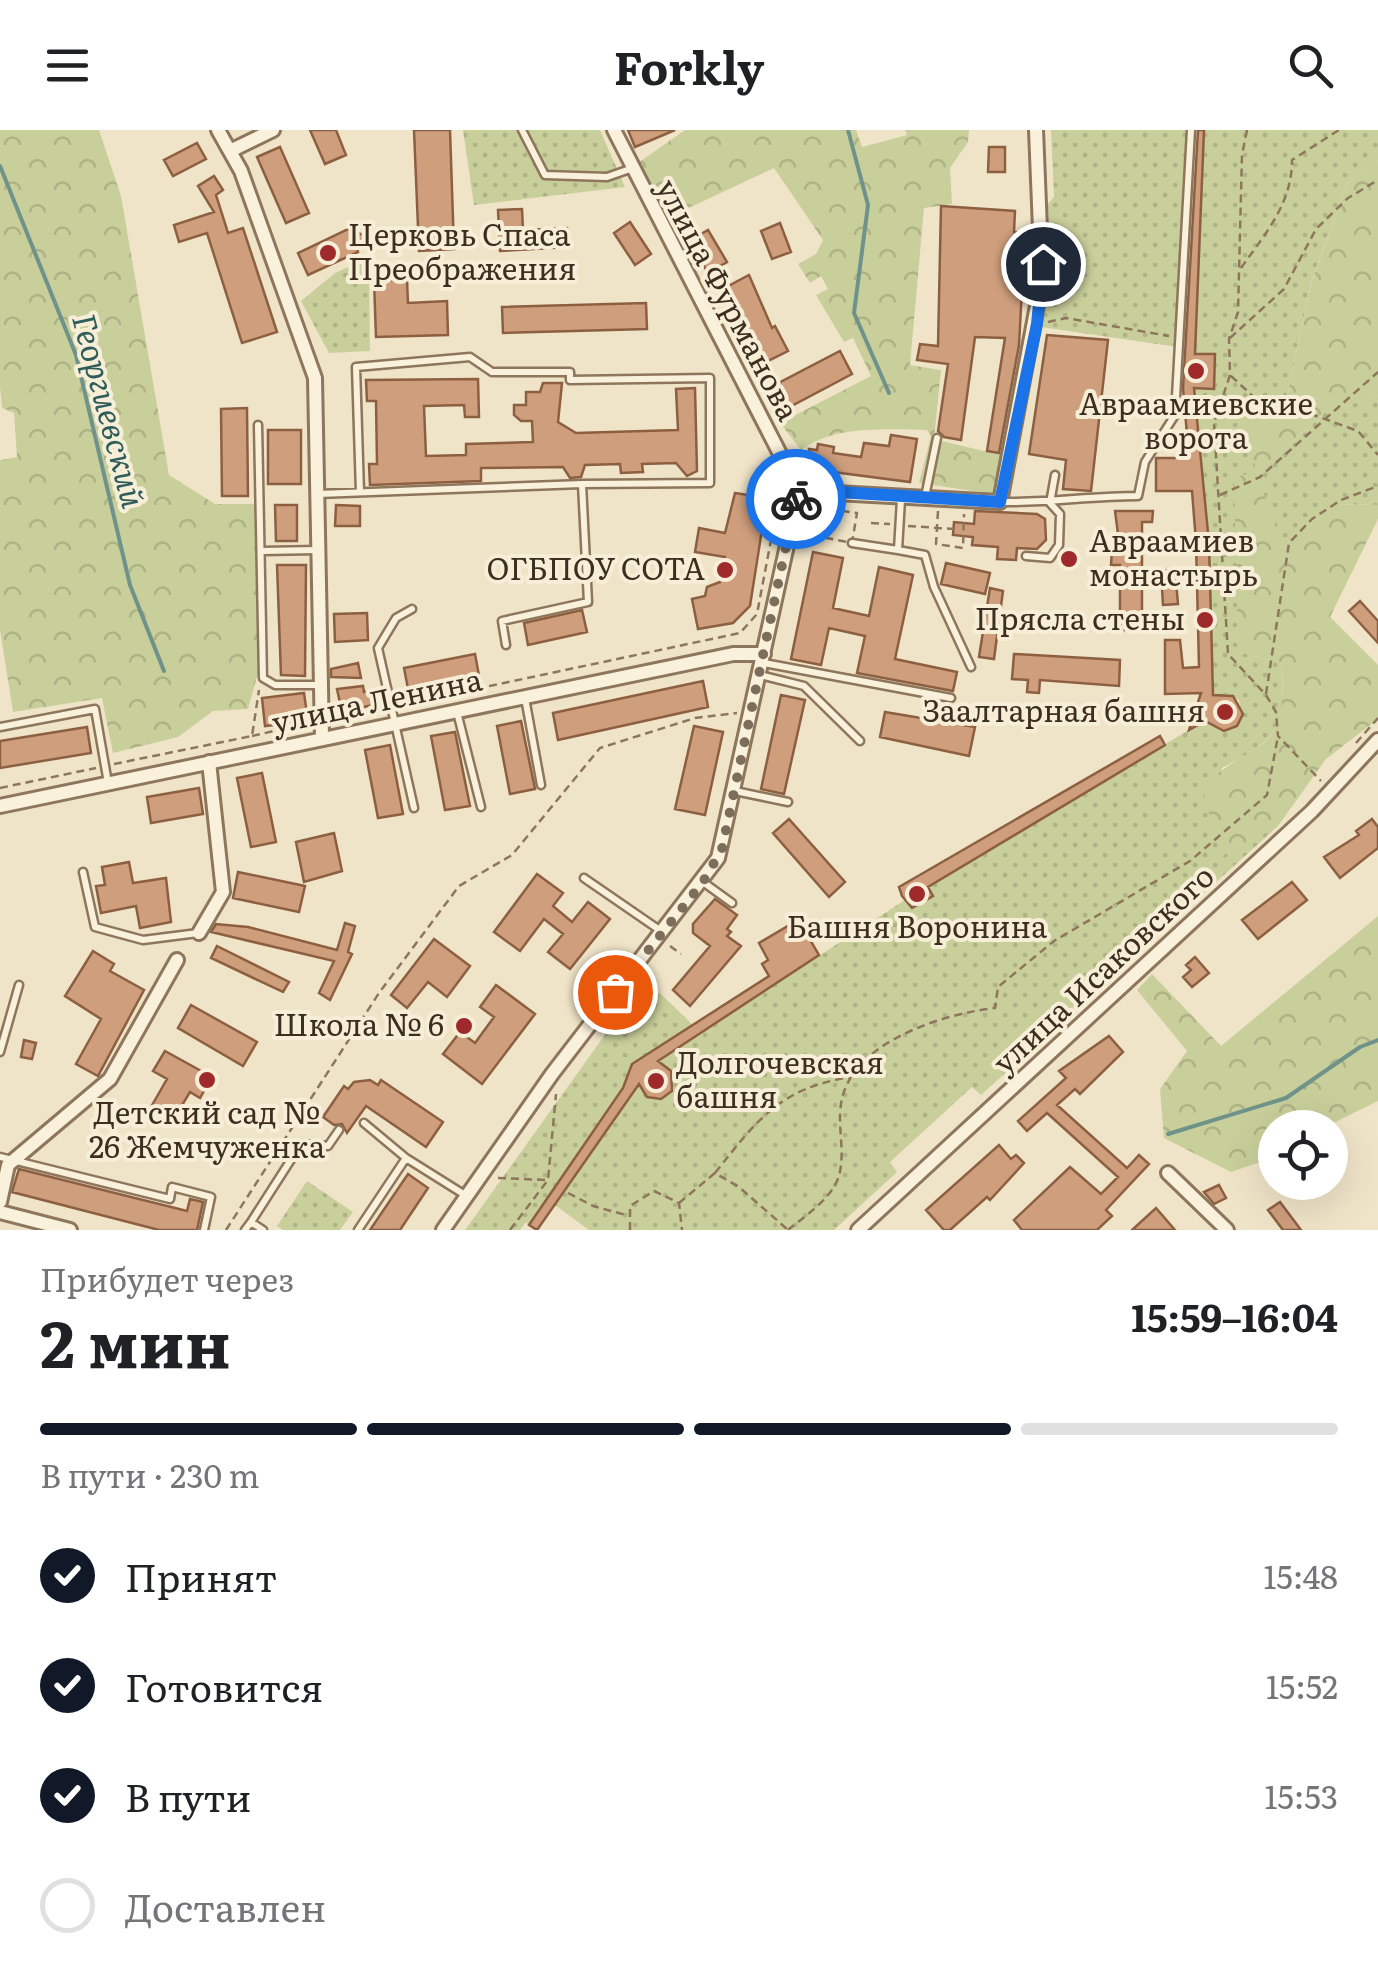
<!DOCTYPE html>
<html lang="ru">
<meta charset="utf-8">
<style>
:root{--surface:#fff;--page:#f2f2f2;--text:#202124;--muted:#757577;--line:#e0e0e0;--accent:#111827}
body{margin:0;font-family:Literata,serif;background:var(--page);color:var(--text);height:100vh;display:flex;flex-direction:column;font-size:38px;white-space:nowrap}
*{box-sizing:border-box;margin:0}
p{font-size:32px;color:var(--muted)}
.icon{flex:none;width:55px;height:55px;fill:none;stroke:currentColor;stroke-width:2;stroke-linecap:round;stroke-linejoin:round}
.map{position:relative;height:1100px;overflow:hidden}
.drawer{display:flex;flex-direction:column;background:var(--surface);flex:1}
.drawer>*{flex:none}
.controls{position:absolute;left:1258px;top:980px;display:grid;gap:20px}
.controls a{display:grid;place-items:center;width:90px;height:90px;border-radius:50%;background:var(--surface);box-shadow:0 10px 40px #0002;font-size:50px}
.pin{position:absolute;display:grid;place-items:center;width:85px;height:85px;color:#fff;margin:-42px;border:5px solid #fff;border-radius:50%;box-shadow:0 2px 10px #0007}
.courier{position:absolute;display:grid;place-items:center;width:100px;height:100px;margin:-50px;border:8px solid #1a73e8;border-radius:50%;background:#fff;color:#222;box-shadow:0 2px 12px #0007}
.headline em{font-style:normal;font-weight:700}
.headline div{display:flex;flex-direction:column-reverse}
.headline{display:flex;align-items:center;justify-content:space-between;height:170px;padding:0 40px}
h1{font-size:65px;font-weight:700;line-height:75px}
.bar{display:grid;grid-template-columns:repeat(4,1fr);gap:15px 10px;align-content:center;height:120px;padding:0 40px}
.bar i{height:12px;border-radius:8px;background:var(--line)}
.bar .selected{background:var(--accent)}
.bar p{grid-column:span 4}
ol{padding:0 40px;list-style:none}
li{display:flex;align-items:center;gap:30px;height:110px}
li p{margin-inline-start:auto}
li .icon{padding:10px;border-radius:50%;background:var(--accent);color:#fff;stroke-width:4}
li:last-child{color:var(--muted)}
li i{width:55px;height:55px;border:5px solid var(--line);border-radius:50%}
header{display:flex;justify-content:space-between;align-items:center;height:130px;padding:0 40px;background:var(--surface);font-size:45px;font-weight:700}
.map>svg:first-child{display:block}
.grass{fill:url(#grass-dots)}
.forest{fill:url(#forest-crowns)}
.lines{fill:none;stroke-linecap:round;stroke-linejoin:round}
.stream{stroke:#6f938a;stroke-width:4}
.building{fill:#cf9f7d;stroke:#8d5f41;stroke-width:2.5}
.lane-casing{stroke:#8d765c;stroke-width:11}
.street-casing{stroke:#8d765c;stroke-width:18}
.path{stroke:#8d765c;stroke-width:2.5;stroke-dasharray:8 5;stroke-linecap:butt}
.lane{stroke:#faf1dc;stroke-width:6}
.street{stroke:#faf1dc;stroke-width:12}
.done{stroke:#7c6e5b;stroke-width:10;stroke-dasharray:0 18}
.route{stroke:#1a73e8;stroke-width:12}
.poi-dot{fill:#9e2a2b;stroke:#f7eed8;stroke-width:4}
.labels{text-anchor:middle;stroke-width:8;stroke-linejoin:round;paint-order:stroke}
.poi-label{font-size:30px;fill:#3d2e20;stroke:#f7eed8;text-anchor:end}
.street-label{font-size:30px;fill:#3d2e20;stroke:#f7eed8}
.water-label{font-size:32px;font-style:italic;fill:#2f5d5a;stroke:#f7eed8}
</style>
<header><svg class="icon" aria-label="menu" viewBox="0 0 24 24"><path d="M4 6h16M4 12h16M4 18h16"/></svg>Forkly<svg class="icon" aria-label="search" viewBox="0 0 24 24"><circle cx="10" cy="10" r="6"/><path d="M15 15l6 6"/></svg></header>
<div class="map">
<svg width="1378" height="1100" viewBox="0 0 1378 1100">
<defs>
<pattern id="grass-dots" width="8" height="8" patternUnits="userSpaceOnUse" patternTransform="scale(2.5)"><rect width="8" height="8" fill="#c9cf9b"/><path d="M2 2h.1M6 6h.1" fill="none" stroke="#aeb285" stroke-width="1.8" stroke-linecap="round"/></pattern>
<pattern id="forest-crowns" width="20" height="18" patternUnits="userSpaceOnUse" patternTransform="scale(2.5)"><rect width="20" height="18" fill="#c9cf9b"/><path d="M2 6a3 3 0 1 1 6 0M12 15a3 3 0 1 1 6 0" fill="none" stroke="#aeb285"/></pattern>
</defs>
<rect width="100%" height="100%" fill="#f0e4c8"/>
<path class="grass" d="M463,0h137l25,57 -151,18z
M1051,0h140l-7,218 -143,-21 6,-122 7,-8z
M1204,0h174v31l-31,23 -36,99 -24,114h-49l19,74 69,-59 52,-16v109l-42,-1 -54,44 -26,-76 -19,115 1,65 45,11c-1,67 0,73 -61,105l-1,88 57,-30 -297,269 -9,-8 -82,75 7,10 -63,58h-245l-34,-25 84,-121 8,13 14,2 11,-8 -1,-20 -18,-7 252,-164 7,8 20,-12 -4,-9 279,-168 16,12 18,-11 -2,-20 -13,-6 -12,4 -5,-155 -15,-155h20l1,-33 -20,-1z
M357,133h12l1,88 -41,2 -28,-52 34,-28z
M645,849l48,46 -61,40 -9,23 -94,137 -3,-3 -6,8h-55z
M307,1051l46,31 -13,18h-57l-6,-4z"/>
<path class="forest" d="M0,0h99l22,66 48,279 46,29h42l1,169 -10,36 -35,2 -35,26 -65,16 -11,-55 -89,14 -13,-82v-170l17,-3 -3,-44 -12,-5 -2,-21z
M685,0h171l6,17 45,-12 -2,-5h64l-1,12 -18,26 2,36 -28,4 -14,157 31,5 -7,69 70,17 -11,38 -74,-11 12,-47 -4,-6c-40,-1 -93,-5 -126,20l-21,-27 91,-47 -18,-38 -9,4 -28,-47 12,-6 -7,-13 -11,7 -12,-19 18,-10 7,-14 -49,-72 -107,50 -32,-53z
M1378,31v235l-52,16 -70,60 27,75 53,-43 42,1v14l-48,98 48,48v54l-52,40 -48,67 -57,30 -19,-68c58,-57 82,-24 81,-125l-45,-11 -4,-174 22,-7 -19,-74h50l24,-113 36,-100z
M1378,786v185l-53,26 -50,1v29l-44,15 -67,-34 -4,-49 27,-38 -50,-61 15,-16 69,72z"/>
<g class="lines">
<path class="stream" d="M848,0l20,75 -14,108 35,80
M0,36l76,189 54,230 34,86
M1168,1004l118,-36 74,-51 18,-7"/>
</g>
<path class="building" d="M310,0h26l10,25 -21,9z
M414,0h36l4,119 -35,2z
M628,0h47l-40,17z
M1198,0h6l-9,224h20l-1,35 -20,-1 15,155 4,152 20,1 10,18 -6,12 -13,5 -19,-10 -16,9 12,-37 -36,1v-54h15l3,28 16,-1 -3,-125 -4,-51h-36v-33h33l-6,-70z
M197,13l9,16 -33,17 -9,-16z
M280,17l29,66 -23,10 -29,-66z
M989,17h16v25h-17z
M214,46l9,14 -7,5 12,38 15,-5 34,104 -35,11 -35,-110 -28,9 -5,-17 40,-13 -16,-26z
M941,76l74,5 -1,21 11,1 -6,112 -20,108 -12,-2 18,-113 -30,-1 -14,103 -17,-3 -6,-6 10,-67 -31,-4 3,-16 18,2z
M522,79l1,21 44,-2 1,19 -68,4 -2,-41z
M630,92l21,32 -16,11 -21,-32z
M780,93l11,29 -19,7 -11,-28z
M348,99l15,6 1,10 -7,3 1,4 -50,23 -10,-22z
M708,100l19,32 -19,11 -19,-32z
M749,145l23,53 3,-2 13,25 -30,15 -39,-75z
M407,150l1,23 39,-2 1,34 -72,2 -2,-56z
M646,173l1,26 -144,4 -1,-26z
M1047,205l61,5 -17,151 -28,-2 3,-29 -37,-6z
M840,221l12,23 -72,38 -13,-23z
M478,249l1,38h-14l-1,-12 -40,1 2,50 40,-1v-11l67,-2 -1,-21h-11l-7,-6v-10h12v-13h14l3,-9h19l-4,39 18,11 102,-3 -2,-41 19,-1 2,83 -10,5 -11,-13 -34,1 1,8 -22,1 -1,-9 -35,1 -4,12 -11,1 -7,-11 -82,1v13l-111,4 -1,-21h8l-1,-63h-9l-1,-21z
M247,278l1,88h-26l-1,-87z
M268,300h33v54h-33z
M891,305l26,4 -7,43 -92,-12 -7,-11 -2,-10 8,1 1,-6 16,3 -1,6 28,4 3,-14 25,3z
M735,363l32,5 -17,108 -17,17 -35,6 -6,-30 13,-3 2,-9 13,-5 5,-25 -30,-5 4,-24 26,5z
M275,375h22v36h-21z
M336,375l24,1v20h-25z
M975,381l62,3 8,5 1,21 -9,9 -20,-1 -1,12 -19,-1 1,-12 -26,-2 1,-8 -20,-2 1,-13 20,2z
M1115,381h38l-1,11h-10v108h-22v-65h-9l1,-16h8z
M813,422l30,6 -10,50 36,8 10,-49 34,8 -18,84 62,13 -4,19 -96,-18 8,-37 -36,-8 -8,37 -30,-6z
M946,433l44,10 -5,21 -44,-10z
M277,435h29l-1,111 -24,-1z
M1175,440l3,34 -15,1 -2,-34z
M990,458l13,3 -9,68 -15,-2z
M1360,471l18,20v22l-29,-32z
M582,480l5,22 -59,13 -4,-22z
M367,483l1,27 -33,2 -1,-28z
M475,524l5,27 -71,13 -5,-26z
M1014,524l106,6 -1,26 -79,-6 -1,13 -12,-1 1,-12 -16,-1z
M358,533l3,15 -30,-1v-8z
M703,551l5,26 -150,33 -5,-27z
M363,556l1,6 15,-3 3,14 -40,9 -5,-23z
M304,563l4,28 -43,5 -3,-28z
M781,565l24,5 -21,94 -23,-5z
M885,582l90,15 -6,29 -89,-19z
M521,591l14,68 -25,5 -13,-68z
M694,596l29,6 -18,83 -30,-6z
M87,597l4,26 -91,15v-27z
M455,602l15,74 -25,4 -14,-74z
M1160,606l5,9 -237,142 5,9 -21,12 -10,-12 -3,-9z
M390,615l13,69 -25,4 -13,-68z
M262,643l14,69 -25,5 -14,-69z
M199,658l4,26 -52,9 -4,-26z
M789,689l56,63 -16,15 -56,-64z
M1372,689l6,8v21l-38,30 -16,-21 35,-22 -3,-4z
M334,703l8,38 -38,11 -8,-40z
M129,732l4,21 33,-5 5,44 -31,6 -4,-22 -35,7 -5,-27 9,-1 -3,-18z
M238,742l67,14 -6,26 -66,-14z
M537,744l26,19 -10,13 19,16 16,-20 22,17 -40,50 -22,-17 15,-18 -19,-15 -24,32 -26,-19z
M1292,752l15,18 -49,39 -16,-19z
M715,769l22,16 -10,14 4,3 -4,4 14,10 -51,60 -17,-16 37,-44 -17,-13v-9z
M345,793l10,3 -7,26 4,2 -22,46 -11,-7 15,-32 -123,-29 5,-8 32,3 89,23z
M793,793l3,4 5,-3 18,31 -161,106 13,10 1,20 -11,8 -14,-2 -8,-13 -102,146 -8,-5 94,-137 9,-24 137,-88 -7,-12 6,-4 -9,-17z
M434,809l36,27 -23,31 -19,-15 -21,26 -16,-13z
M217,816l72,36 -6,10 -72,-34z
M93,821l21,13 -4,7 34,19 -46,86 -22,-12 25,-45 -36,-23z
M1195,827l14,16 -17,14 -9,-10 8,-7 -5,-5z
M496,855l39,29 -53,70 -39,-30 17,-22 15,11 19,-26 -14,-10z
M191,875l66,37 -14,24 -65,-38z
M1109,906l14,16 -43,42 -5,-5 -18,16 70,63 12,-13 10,9 -43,46 6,6 -15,14h-75l-8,-10 56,-53 31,27 17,-17 -71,-64 -20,18 -9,-10 48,-43 -7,-7z
M24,910l12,3 -4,16 -11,-2z
M165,921l47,26 -12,21 -10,-6 -17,28 -22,-13 16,-28 -14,-8z
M370,950l8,5 3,-5 62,42 -17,25 -60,-41 -19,27 -5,-9 -8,1 -11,-8 21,-31 4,3 6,-7z
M999,1015l12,14 5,-4 8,8 -34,37 -3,-3 -37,33h-6l-18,-20z
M19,1039l168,42 3,-12 13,3 -6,28h-38l-147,-38z
M408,1044l20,14 -28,42h-30z
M1219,1055l7,13 -12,6 -10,-12z
M1280,1072l21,28h-18l-15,-20z
M1156,1078l19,22h-43z"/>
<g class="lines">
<g class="lane-casing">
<path id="lane" d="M522,0l23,45 62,2 23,-8
M258,295l5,253 12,7h45
M773,359l24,5
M360,362l-4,-125 114,-10 22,15h78v8l140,-2v105l-128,1
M318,364l264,-10 6,118 -86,19 4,24
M925,367l12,-59
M901,369l-3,51 27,5 9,32 37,80
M1001,372c47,1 90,-6 137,-6l7,-34 30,-47 16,-285
M852,413l46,7
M262,421l56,-1
M1026,426l24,2 9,-13 1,-31 -10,-11 5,-28
M412,479l-16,9 -18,30 36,160
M764,533l187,35
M760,545l44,11 56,55
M525,568l16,87
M457,582l24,95
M0,597l95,-18 13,74
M735,661l53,11
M83,742l12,55 48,13 55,-7
M584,748l77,53
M703,752l29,21
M0,922l19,-67
M364,993l42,35
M0,1027l170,42 2,-12 39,10 -7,33
M251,1092l50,-78 27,2 11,-16
M245,1100l6,-8 12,8
M358,1100l48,-72 59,37"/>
</g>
<g class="street-casing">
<path id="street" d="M218,0l23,41 74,207 7,360
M614,0l185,361
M230,21l43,-21
M799,361l201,11 42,-223 -6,-149
M0,676l733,-152h31
M199,803l24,-41 -14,-130
M1168,1043l59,57
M0,1072l8,-37 102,-86 67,-119
M0,1082l70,18
M443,1100l109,-156 166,-216 81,-367
M858,1100l454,-419 66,-71"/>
</g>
<path class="path" d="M1247,0l-5,25 -4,157 -9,27 1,36 -16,48 14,231 38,41 10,17 2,24 43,45
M1241,138c24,-34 51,-64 51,-108l47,-30
M1048,192l18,-4 103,18
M1230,208l54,-49 32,-60 32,-31 30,-18
M1231,246l26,24h15l86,31 20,24
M1220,365l40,-18 118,-105
M816,377l41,6 -5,30 -41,-8z
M938,381l-2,33 27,4 1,-34
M871,393l19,1
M908,396l46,3
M1266,564l23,-151 23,-24 29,-19 37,-14
M400,575l340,-72 17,-19 21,-111
M336,587l46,-9
M252,606l57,-13
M1356,613l22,-25
M114,634l138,-28 7,-46
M0,658l96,-20
M670,816l11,8
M715,1043c43,-54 65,-85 136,-96
M498,1048l49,2
M568,1063l25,13 33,9
M679,1073l36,-30 24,14 48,42
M226,1100l153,-237 80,-107 53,-31 88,-107 95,-30 42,-5
M510,1100l38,-50 8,-86
M630,1100v-24l24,-15 25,12 3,27
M788,1100c17,-14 40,-29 49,-49 10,-23 0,-53 4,-77 9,-62 102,-90 154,-96l3,-21 56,-46 136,-80 77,-66 11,-59"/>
<use href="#lane" class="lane"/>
<use href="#street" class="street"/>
</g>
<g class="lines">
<path class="done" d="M615,862l88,-110 19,-33 74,-350"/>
<path class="route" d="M796,369l3,-8 7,-1 194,12 37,-178 6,-60"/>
</g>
<g class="poi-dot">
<circle cx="328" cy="123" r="10"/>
<circle cx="1196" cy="241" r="10"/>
<circle cx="1069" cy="429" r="10"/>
<circle cx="725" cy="440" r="10"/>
<circle cx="1205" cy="490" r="10"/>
<circle cx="1225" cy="582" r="10"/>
<circle cx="917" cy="764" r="10"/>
<circle cx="464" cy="896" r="10"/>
<circle cx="207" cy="950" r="10"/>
<circle cx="656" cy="951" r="10"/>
</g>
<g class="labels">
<g class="poi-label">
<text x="348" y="116" text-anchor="start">Церковь Спаса<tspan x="348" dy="34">Преображения</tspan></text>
<text x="1196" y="285" text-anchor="middle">Авраамиевские<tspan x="1196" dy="34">ворота</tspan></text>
<text x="1089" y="422" text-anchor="start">Авраамиев<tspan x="1089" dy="34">монастырь</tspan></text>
<text x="705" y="450">ОГБПОУ СОТА</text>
<text x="1185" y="500">Прясла стены</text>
<text x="1205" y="592">Заалтарная башня</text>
<text x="917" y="808" text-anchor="middle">Башня Воронина</text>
<text x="444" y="906">Школа № 6</text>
<text x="676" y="944" text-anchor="start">Долгочевская<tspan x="676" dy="34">башня</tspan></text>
<text x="207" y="994" text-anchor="middle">Детский сад №<tspan x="207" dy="34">26 Жемчуженка</tspan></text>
</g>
<g class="street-label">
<text transform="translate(727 170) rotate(62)" y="10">улица Фурманова</text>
<text transform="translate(377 572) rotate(-12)" y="10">улица Ленина</text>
<text transform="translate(1104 840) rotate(-43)" y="10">улица Исаковского</text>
</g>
<g class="water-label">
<text transform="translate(108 281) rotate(75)" y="11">Георгиевский</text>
</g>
</g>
</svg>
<div class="controls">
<a><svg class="icon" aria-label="locate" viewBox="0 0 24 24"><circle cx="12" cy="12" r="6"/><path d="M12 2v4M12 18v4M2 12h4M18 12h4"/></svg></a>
</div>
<div class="pin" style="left:615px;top:862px;background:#ea580c"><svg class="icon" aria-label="bag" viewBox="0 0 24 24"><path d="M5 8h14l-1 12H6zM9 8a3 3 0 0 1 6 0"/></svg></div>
<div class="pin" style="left:1043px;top:134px;background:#1f2937"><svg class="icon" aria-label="home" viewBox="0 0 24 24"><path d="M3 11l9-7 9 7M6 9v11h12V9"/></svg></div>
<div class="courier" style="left:796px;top:369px"><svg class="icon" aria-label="bike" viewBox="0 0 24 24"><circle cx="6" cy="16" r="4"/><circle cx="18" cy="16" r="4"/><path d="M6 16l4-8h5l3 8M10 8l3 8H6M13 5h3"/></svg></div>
</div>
<section class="drawer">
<div class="headline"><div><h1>2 мин</h1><p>Прибудет через</p></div><em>15:59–16:04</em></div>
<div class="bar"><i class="selected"></i><i class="selected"></i><i class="selected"></i><i></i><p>В пути · 230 m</p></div>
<ol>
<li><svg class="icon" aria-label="check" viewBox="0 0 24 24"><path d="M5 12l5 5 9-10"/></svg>Принят<p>15:48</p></li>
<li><svg class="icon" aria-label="check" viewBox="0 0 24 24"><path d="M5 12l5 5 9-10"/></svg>Готовится<p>15:52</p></li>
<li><svg class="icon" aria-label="check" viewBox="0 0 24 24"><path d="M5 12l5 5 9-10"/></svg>В пути<p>15:53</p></li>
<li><i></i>Доставлен</li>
</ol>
</section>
